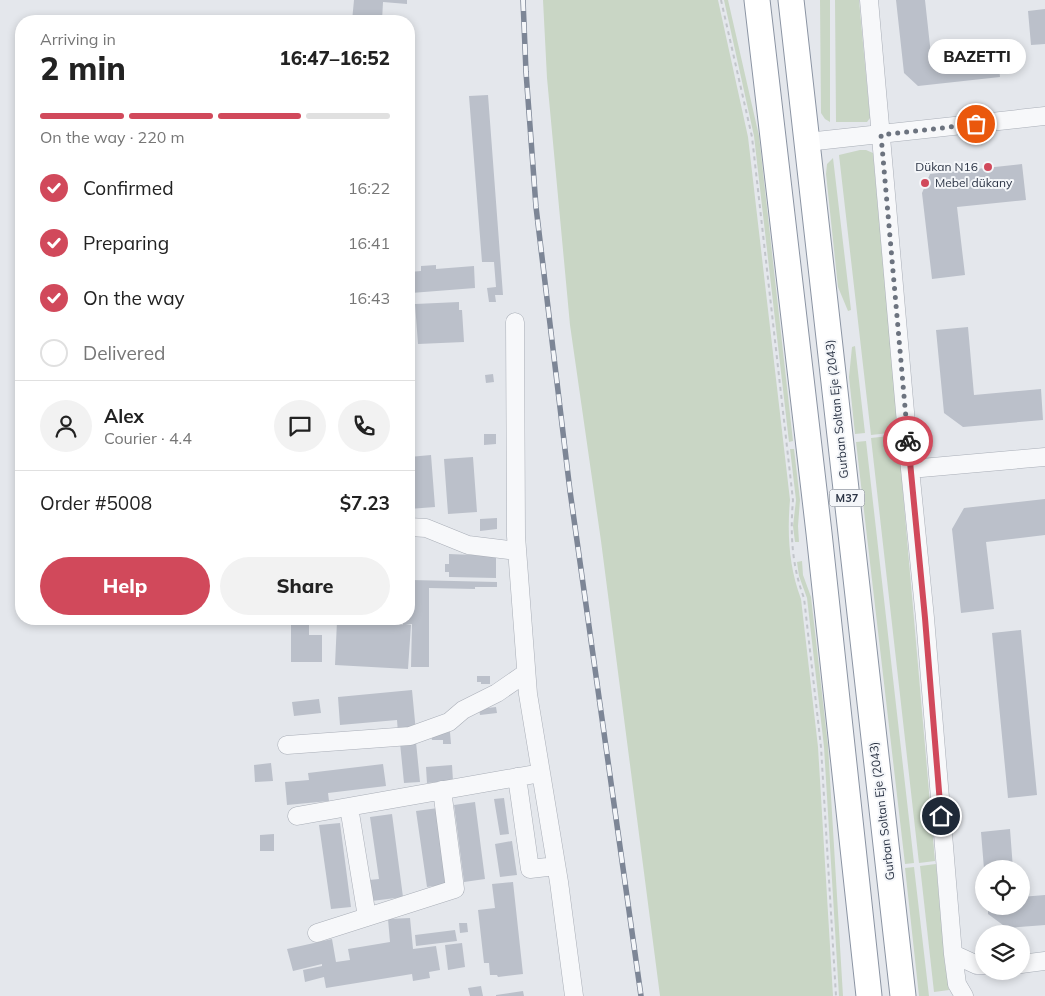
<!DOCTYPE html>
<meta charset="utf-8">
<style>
:root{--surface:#fff;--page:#f2f2f2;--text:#222;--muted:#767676;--line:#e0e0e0;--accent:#d1495b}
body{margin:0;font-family:Mulish,sans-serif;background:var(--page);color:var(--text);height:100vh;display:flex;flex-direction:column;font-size:19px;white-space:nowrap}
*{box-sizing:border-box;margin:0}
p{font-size:16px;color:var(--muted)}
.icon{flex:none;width:28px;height:28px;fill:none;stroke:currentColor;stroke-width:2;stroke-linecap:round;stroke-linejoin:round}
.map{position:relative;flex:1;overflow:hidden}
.panel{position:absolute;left:15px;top:15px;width:400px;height:610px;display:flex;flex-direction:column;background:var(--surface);border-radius:20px;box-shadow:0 2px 8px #0003}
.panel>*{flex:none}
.buttons{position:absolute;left:975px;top:860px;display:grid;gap:10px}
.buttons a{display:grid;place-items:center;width:55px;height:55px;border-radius:50%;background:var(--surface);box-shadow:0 2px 8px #0003;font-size:25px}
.pin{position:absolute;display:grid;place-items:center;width:42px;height:42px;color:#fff;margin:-21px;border:2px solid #fff;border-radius:50%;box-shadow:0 1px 5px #0007}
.courier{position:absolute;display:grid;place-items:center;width:50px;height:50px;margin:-25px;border:4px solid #d1495b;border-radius:50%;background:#fff;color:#222;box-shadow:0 1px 6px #0007}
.bubble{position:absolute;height:35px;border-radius:18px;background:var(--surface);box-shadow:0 2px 8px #0003;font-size:16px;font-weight:800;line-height:35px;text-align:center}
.headline em{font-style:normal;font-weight:800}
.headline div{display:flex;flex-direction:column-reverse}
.headline{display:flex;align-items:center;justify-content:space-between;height:85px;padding:0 25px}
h1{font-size:32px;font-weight:800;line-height:38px}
.bar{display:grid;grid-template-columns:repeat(4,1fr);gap:8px 5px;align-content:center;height:60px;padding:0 25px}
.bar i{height:6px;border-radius:4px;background:var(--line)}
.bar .active{background:var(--accent)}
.bar p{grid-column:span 4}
.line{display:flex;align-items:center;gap:12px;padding:0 25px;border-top:1px solid var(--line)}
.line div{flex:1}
.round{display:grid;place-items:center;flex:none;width:52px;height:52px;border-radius:26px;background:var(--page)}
ol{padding:0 25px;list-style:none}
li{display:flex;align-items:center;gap:15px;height:55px}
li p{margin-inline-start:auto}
li .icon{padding:5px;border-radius:50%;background:var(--accent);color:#fff;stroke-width:4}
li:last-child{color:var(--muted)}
li i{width:28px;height:28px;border:2px solid var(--line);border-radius:50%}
.action{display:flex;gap:10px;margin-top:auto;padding:10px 25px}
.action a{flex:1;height:58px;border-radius:30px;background:var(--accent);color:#fff;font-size:20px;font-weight:800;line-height:58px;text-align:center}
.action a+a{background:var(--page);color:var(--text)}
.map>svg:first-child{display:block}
.green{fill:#c9d6c5}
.building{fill:#bbc0ca}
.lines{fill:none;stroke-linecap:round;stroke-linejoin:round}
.minor-casing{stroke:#a9aeb7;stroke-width:19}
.highway-casing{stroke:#8b94a3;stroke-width:27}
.path{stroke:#c2c5cb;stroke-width:2;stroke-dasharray:4 4;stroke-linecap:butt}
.minor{stroke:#f7f8fa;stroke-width:18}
.highway{stroke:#fff;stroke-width:25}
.rail-casing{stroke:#7d8696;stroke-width:5.5}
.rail{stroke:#f4f6f9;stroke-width:4;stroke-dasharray:11;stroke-linecap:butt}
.done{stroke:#6c737f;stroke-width:5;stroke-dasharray:0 9}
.route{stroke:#d1495b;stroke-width:6}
.poi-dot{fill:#d1495b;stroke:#f4f6f9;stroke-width:2}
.labels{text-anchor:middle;stroke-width:4;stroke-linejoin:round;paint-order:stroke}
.shield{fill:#f4f6f9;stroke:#676e7b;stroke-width:1}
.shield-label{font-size:11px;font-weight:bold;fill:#2b3445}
.poi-label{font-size:12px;fill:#2b3445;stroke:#f4f6f9;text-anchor:end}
.street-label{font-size:12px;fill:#2b3445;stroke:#f4f6f9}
</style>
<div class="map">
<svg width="1045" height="996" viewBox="0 0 1045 996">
<rect width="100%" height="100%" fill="#e4e7ec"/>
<path class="green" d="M543,0h175l30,137 42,363c-3,34 -1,67 11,99l17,148 15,249h-173l-59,-455 -31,-216 -23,-247z
M724,0h4l31,136 34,305 -4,1 -35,-306z
M820,0h10v122l-5,-3 -4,-6z
M835,0h24l11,118 -3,4h-31z
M860,150h6l7,3 25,279 -27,3 -32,-280z
M833,158l18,152 -3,1 -10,-24 -12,-113 1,-10z
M855,346l10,87 -10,1 -6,-57 3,-30z
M898,435l37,426 -16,2 -48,-425z
M866,441l48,422 -9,1 -49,-422z
M790,449h4l6,51 -2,26 1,16h-4l-2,-16 3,-26z
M802,561l1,14 8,22 17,149 15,250h-4l-15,-249 -17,-149 -8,-22 -2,-14z
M936,864l9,101 4,25 -15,2 -14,-126z
M914,867l15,129h-10l-14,-128z"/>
<path class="building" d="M354,0h53v4l-24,-2 -1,19h-30z
M896,0h29l6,55 66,-7 3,29 -82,9 -14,-13z
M1045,9v35l-14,1 -3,-34z
M488,95l15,200h-8l1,7h-7l-2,-14 9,-1 -2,-25h-12l-13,-166z
M1022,164l4,36 -69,7 8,68 -33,4 -10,-86 8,-19z
M436,265v4l38,-3 1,22 -64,5v-3h-2v-18l12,-1v-5z
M459,302v8h3l2,32 -46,2 -3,-40z
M968,327l6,68 67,-6 2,31 -80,7 -19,-14 -8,-83z
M493,374l1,8 -8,1 -1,-8z
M484,434h12v10l-12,1z
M431,455l4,52 -26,2v-52z
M473,457l4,55 -29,2 -4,-55z
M1045,499v36l-59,7 8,67 -33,4 -9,-84 12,-21z
M497,518v11l-17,2v-12z
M449,554l47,2v22l-47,-1v-5h-4v-8h4z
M411,580l86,2v5h-22v2l-46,-1v79h-18l1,-43 -9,1v-6h6v-38h2z
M291,619h18v16h13v27h-31z
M337,621l74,4 -3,44 -73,-4z
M1021,630l16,165 -29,3 -16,-165z
M477,676h13v8h-9v-2h-4z
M412,690l4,42 -18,1 -1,-13 -57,5 -2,-28z
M319,699l2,14 -27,3 -2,-14z
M496,707l1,6 -17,2 -1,-6z
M450,732l1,12h-8v-4h-11l-1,-7z
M416,742l4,40 -16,1 -4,-40z
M271,763l2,18 -18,1 -1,-17z
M383,764l3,22 -58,7 1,8 -42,4 -2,-23 24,-2 -1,-7z
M452,765l1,16 -26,2 -1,-16z
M504,798l5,36 -9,1 -6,-36z
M475,802l10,77 -21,3 -10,-77z
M438,808l10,76 -21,3 -11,-76z
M392,814l11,83 -31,4 -3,-21 10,-1 -9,-62z
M340,823l11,84 -20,2 -12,-84z
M1010,829l3,40h-29l-3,-37z
M274,834v17h-14v-16z
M512,841l5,34 -17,2 -5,-33z
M513,882l10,92 -25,3 -1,-2h-7l-1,-12h-5l-6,-53 17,-2 -3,-24z
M1045,895v30l-38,3 -19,-14v-8h33v-9z
M410,918l3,31 23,-3 4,24 -11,2 1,6 -17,3 -1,-7 -86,14 -2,-11 -19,5 -2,-12 19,-4v-2l-29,7 -6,-22 45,-10 4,23 14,-2 -2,-11 42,-7 -2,-23z
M459,923h8l1,9 -8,1z
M455,930l2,11 -41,5 -1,-11z
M462,943l3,24 -17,3 -3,-25z
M481,986l2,10h-13l-2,-8z
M523,991l1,5h-28v-1z"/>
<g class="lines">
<g class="minor-casing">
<path id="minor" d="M869,0l41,469 15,149 28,336 4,30 7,12
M807,142l238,-26
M515,322l1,214 12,158 31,188 15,114
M910,469l135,-12
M409,527l17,1 42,17 49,6
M287,745l123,-9 39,-14 14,-12 34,-17 29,-20
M517,777l13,92 26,-3
M349,807l18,110
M297,816l244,-43
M317,933l138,-44 -13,-99
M953,954l24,11h7
M1021,964l24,-3"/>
</g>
<g class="highway-casing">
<path id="highway" d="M757,0l62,533 50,463
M791,0l112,996"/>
</g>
<path class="path" d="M721,0l31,137 41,363c-3,34 -1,66 11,98l17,149 15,249"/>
<use href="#minor" class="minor"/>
<use href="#highway" class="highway"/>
<g class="rail-casing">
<path id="rail" d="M523,0l3,72 10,135 34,284 71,505"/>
</g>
<use href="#rail" class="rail"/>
</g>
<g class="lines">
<path class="done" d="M908,441l-27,-306 95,-11"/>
<path class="route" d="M908,441l17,177 16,198"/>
</g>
<g class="poi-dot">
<circle cx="988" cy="167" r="5"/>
<circle cx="925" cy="183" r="5"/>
</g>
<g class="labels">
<rect class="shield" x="829.5" y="489.5" width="35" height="17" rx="4"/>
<g class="shield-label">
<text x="847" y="502">M37</text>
</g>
<g class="poi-label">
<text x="978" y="171">Dükan N16</text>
<text x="935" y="187" text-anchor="start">Mebel dükany</text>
</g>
<g class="street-label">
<text transform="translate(837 409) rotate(-96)" y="4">Gurban Soltan Eje (2043)</text>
<text transform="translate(882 811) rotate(-97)" y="4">Gurban Soltan Eje (2043)</text>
</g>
</g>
</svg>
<div class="buttons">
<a><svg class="icon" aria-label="locate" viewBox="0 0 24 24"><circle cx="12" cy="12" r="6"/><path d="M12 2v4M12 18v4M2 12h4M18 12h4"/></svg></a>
<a><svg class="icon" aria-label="layers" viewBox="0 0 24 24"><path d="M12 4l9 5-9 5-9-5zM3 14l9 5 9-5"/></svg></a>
</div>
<div class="pin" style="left:976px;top:124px;background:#ea580c"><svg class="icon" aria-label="bag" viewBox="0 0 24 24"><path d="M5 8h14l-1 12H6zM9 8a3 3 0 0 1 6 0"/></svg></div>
<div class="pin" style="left:941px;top:816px;background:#1f2937"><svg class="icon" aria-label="home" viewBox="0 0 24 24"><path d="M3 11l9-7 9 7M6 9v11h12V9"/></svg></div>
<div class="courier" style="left:908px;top:441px"><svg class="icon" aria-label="bike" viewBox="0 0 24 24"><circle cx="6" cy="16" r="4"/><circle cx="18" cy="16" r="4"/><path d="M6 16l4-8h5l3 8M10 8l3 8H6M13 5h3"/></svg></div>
<div class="bubble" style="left:928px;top:39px;width:98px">BAZETTI</div>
<section class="panel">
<div class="headline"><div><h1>2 min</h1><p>Arriving in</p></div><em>16:47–16:52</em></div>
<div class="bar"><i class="active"></i><i class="active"></i><i class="active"></i><i></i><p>On the way · 220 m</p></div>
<ol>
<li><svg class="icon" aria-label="check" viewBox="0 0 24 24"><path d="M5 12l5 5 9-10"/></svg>Confirmed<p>16:22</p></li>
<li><svg class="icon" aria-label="check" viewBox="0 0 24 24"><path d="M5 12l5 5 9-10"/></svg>Preparing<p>16:41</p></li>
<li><svg class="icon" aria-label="check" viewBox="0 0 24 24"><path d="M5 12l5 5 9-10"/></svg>On the way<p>16:43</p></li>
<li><i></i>Delivered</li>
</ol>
<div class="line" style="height:90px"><a class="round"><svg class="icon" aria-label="person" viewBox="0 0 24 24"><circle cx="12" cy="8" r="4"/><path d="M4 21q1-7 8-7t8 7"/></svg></a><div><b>Alex</b><p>Courier · 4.4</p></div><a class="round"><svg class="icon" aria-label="chat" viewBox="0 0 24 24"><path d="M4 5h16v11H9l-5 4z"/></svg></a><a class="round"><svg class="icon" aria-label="phone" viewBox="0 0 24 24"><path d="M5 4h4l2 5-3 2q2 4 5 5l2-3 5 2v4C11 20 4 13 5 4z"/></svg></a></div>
<div class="line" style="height:65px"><div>Order #5008</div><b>$7.23</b></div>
<div class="action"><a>Help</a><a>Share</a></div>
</section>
</div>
